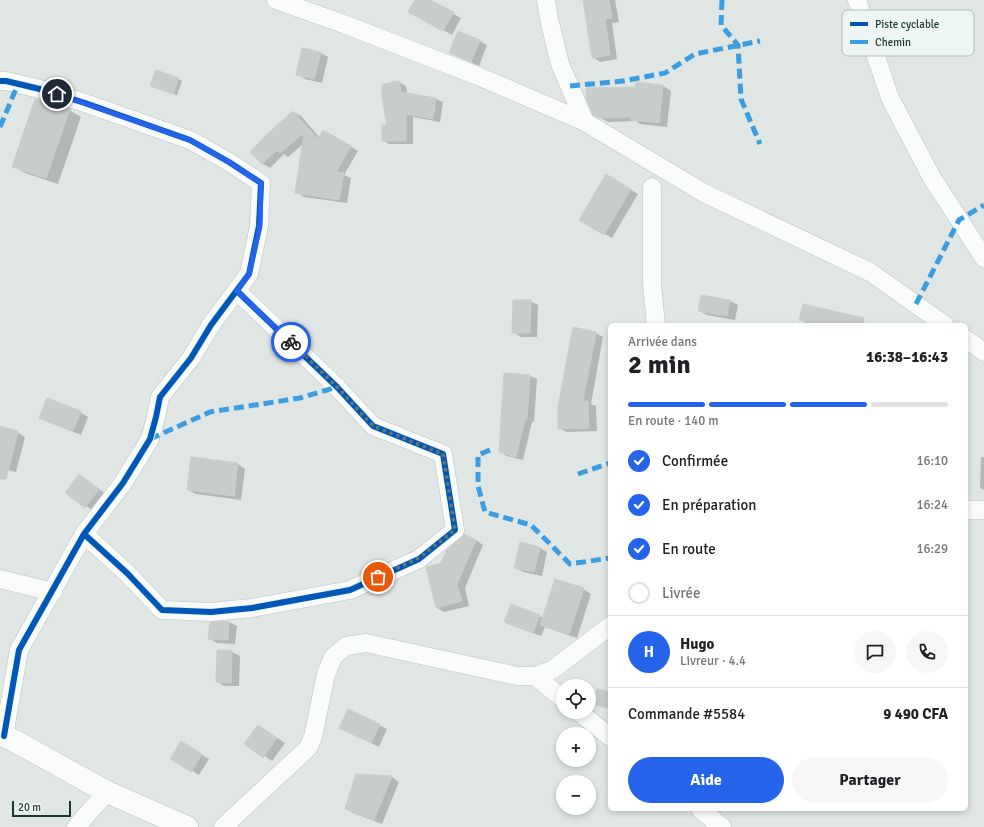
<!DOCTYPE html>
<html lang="fr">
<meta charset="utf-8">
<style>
:root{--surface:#fff;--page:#f6f6f6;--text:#202124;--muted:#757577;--line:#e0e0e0;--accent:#2563eb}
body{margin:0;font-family:Signika,sans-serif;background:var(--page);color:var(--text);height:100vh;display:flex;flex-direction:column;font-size:15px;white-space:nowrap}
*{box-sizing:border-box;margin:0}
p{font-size:13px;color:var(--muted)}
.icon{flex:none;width:22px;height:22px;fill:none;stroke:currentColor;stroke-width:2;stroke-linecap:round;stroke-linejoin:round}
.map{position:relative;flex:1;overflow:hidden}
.panel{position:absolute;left:608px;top:323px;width:360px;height:488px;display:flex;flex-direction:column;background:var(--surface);border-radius:6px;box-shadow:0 2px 6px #0003}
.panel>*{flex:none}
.tools{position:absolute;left:556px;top:679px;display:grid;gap:8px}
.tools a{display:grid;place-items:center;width:40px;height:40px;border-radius:50%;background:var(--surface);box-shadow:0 2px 6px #0003;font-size:20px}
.scale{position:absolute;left:12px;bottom:10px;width:59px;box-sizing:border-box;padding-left:4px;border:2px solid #1f3931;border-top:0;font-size:11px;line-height:14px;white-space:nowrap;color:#1f3931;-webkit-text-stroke:3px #edf6f2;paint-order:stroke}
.pin{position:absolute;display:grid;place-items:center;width:34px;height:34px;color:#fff;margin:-17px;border:2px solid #fff;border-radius:50%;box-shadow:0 1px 4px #0007}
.courier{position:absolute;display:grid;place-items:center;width:40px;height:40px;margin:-20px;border:3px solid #2563eb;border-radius:50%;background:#fff;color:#222;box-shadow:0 1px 5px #0007}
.headline em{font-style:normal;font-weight:800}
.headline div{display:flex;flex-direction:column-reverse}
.headline{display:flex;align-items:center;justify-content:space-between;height:68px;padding:0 20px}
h1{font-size:26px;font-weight:800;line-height:30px}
.bar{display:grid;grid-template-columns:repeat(4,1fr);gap:6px 4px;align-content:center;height:48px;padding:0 20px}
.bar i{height:5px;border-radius:3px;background:var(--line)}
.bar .selected{background:var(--accent)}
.bar p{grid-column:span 4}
.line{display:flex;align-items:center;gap:10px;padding:0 20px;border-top:1px solid var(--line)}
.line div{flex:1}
.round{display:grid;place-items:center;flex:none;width:42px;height:42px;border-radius:21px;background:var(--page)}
ol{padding:0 20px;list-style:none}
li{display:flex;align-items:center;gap:12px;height:44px}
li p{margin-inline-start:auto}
li .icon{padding:4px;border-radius:50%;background:var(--accent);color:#fff;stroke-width:4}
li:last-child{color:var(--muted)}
li i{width:22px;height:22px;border:2px solid var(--line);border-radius:50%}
.action{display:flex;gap:8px;margin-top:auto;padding:8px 20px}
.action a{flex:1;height:46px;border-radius:24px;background:var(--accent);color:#fff;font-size:16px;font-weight:800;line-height:46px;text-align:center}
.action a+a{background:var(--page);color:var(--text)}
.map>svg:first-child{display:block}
.shadow{fill:#0003}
.building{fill:#c8cdcb;stroke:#c9cfcc}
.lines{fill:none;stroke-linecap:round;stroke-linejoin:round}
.minor-casing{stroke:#bdc3c0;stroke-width:19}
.secondary-casing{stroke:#bcc4c0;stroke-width:23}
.minor{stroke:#fafbfb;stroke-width:18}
.secondary{stroke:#fafbfb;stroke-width:22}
.quiet{stroke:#3c9ee1;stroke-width:5;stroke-dasharray:10 5;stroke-linecap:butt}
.cycleway-casing{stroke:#edf6f2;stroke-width:8}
.cycleway{stroke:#0057b8;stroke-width:6}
.done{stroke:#63766f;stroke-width:4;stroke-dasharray:0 7.2}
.route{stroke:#2563eb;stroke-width:5}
.key{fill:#edf6f2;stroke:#afbdb8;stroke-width:1}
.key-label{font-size:11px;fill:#1f3931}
</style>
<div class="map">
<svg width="984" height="827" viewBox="0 0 984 827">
<rect width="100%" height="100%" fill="#e0e6e3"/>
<path class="shadow" d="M416,0h12l33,18 -9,17 -43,-24z
M584,0h31l4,22 -7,1 5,36 -17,3 -7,-5z
M480,41l7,4 -8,21 -29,-13z
M321,53l7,4 -6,26 -17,-4 -8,-5z
M178,79l4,2 -5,14 -22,-8z
M399,82l7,4 1,8 29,5 7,3 -3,20 -27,-5v27h-24l-6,-4 5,-14z
M636,83l27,3 8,5 -4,36 -27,-3 -4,-3 -28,1 -14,-8 42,-26z
M69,110l12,7 -23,67 -33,-11 -12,-7z
M293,112l8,4 19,22 4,-7 34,20 -14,24 7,3 -4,25 -43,-6 -8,-5 7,-48 -15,13 -4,-3 -14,14 -7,-4 -12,-12z
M606,175l32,19 -26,44 -32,-18z
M530,301l8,4 -1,32h-16l-8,-5z
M730,301l8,4 -3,15 -28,-5 -7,-4z
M800,320l43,5h-31z
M596,333l7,4 -12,67 5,2 1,25 -30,1 -8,-4z
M530,376l7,3 -3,43h-2l-9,38 -16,-4 -7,-4z
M80,412l8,5 -7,18 -33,-13 -7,-4z
M17,432l8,5 -9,35 -16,-4v-30z
M981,457h3v33l-4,-2z
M238,464l7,5 -4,31 -45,-6 -8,-4z
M79,475l27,19 -12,17 -28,-18z
M476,540l7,5 -18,43 4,18 -25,6 -8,-5 6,-44z
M540,548l7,4 -5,24 -19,-4 -7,-4z
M583,589l8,5 -14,44 -32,-11 -4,9 -28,-10 -7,-4 6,-16 32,12z
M229,622l8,4 -2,18 -18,-1 -8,-5 2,-15z
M218,652h14l8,4 -1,30h-15l-7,-5z
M348,710l39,19 -8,18 -39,-19z
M259,726l26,17 -13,18 -26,-17z
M181,743l28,16 -10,16 -28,-17z
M357,775l35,2 7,5 -17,42 -29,-11 -7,-4z"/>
<path class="building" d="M415,0h15l24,12 -11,19 -35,-19z
M583,0h26l3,18 -7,1 5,36 -18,3z
M458,31l22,9 -9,22 -22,-9z
M302,48l19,4 -7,27 -18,-4z
M156,70l23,8 -6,16 -23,-8z
M399,81l2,11 35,6 -3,21 -27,-5v27h-24v-16h5l-5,-27v-14z
M636,82l27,3 -4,38 -28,-3 1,-3 -33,1 -6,-3 -7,-17v-10l49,-1z
M35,99l35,10 -24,69 -34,-11z
M293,111l25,28 5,-9 28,16 -15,26 8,1 -5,27 -44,-7 9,-60 -24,20 -3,-3 -15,14 -12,-12 15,-16z
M606,174l25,15 -27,46 -25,-15z
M701,295l29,5 -3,16 -29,-5z
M513,300h18l-1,33h-18z
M803,304l61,14 -1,7h-43l-21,-5z
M573,327l23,5 -13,69h5l1,27 -31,1v-27h1z
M504,373l26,2 -3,44h-2l-9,38 -17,-5z
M47,398l34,13 -8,20 -34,-13z
M0,426l18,5 -12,48h-6z
M191,457l47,6 -4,33 -47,-6z
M79,474l20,15 -14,19 -20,-15z
M464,534l12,6 -19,44 5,17 -26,7 -10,-41 15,-4 5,-12z
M520,542l20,5 -6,25 -20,-4z
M555,579l29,9 -15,46 -29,-9z
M511,604l29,11 -7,18 -29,-11z
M229,621l-1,19 -20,-1 2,-17z
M217,650l15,1 -1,32 -15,-1z
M597,689l13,3v17l-17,-5z
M348,709l32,15 -9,19 -32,-15z
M258,725l19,13 -14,20 -19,-14z
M181,741l21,13 -11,18 -21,-13z
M356,774l36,2 -18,44 -29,-11z"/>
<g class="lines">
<g class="minor-casing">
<path id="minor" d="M276,0l65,23 137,53 107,46 119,71 166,79 75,53
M546,0l3,19 11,45 25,58
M857,0l33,98 42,80 52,80
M0,81h6l38,9 41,13 105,37 39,22 32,21 -2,43 -10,48 -38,51 -20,33 -31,39 -4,20 -6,22 -27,44 -39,51 -65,116 -15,86
M652,187v97l4,41
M966,339l18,13
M966,510h18
M84,534l43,39 35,37 49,2 41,-4 98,-18 69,-31 36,-29 -12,-76 -70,-28 -36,-39 -100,-96
M0,579l53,13
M535,676l28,23
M579,712l31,25
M700,809l22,18
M76,827l31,-35
M223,827l85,-79 5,-11 13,-63 7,-17 13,-11 20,-3 151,33h18l17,-6 58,-44"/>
</g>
<g class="secondary-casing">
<path id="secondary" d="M0,734l13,6 94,52 80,35"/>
</g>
<use href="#minor" class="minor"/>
<use href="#secondary" class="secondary"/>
<path class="quiet" d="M722,0l-1,25 17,20 3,54 19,45
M570,86l53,-5 42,-8 30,-19 65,-13
M0,127l18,-43
M916,304l43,-84 25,-15
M150,439l60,-27 90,-14 37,-11
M490,450l-12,5v31l7,26 46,13 39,39 40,-6
M578,474l32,-11"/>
<g class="cycleway-casing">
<path id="cycleway" d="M0,81h6l38,9 41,13 105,37 39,22 32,21 -2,43 -10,48 -38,51 -20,33 -31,39 -4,20 -6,22 -27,44 -39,51 -65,116 -15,86
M84,534l43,39 35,37 49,2 41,-4 98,-18 69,-31 36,-29 -12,-76 -70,-28 -36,-39 -100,-96"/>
</g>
<use href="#cycleway" class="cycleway"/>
</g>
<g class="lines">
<path class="done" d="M291,342l46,45 36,39 70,28 12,76 -36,28 -41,19"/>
<path class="route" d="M57,94l133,46 39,22 32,21 -1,43 -11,48 -12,17 54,51"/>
</g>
<rect x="842" y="10" width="132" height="46" rx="6" class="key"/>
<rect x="850" y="22" width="18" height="4" fill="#0057b8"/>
<rect x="850" y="40" width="18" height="4" fill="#3c9ee1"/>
<g class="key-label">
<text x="875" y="28">Piste cyclable</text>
<text x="875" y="46">Chemin</text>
</g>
</svg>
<div class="tools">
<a><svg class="icon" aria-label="locate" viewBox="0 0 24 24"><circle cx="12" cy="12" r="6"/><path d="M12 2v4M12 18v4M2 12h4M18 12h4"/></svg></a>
<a>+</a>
<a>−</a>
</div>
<div class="scale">20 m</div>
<div class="pin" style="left:378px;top:577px;background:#ea580c"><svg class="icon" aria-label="bag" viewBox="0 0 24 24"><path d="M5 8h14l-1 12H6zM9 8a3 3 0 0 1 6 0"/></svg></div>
<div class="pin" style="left:57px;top:94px;background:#1f2937"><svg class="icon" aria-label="home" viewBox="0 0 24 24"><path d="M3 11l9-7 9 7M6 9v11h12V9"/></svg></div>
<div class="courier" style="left:291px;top:342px"><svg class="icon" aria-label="bike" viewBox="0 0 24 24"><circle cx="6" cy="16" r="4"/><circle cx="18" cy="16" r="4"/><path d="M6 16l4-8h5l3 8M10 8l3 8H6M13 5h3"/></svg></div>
<section class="panel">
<div class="headline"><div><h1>2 min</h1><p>Arrivée dans</p></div><em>16:38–16:43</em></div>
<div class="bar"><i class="selected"></i><i class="selected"></i><i class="selected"></i><i></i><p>En route · 140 m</p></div>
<ol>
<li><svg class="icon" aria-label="check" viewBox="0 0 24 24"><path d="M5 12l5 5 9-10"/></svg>Confirmée<p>16:10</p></li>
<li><svg class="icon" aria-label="check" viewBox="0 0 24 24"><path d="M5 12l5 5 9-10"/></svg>En préparation<p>16:24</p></li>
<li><svg class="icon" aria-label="check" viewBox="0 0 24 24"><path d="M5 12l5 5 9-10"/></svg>En route<p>16:29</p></li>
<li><i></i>Livrée</li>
</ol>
<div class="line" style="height:72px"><b class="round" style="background:var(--accent);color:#fff">H</b><div><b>Hugo</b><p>Livreur · 4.4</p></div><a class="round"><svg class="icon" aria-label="chat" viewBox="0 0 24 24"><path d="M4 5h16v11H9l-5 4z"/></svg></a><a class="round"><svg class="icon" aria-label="phone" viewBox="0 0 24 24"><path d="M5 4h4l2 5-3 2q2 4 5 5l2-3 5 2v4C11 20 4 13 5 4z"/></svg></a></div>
<div class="line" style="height:52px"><div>Commande #5584</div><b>9 490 CFA</b></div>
<div class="action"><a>Aide</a><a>Partager</a></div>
</section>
</div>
